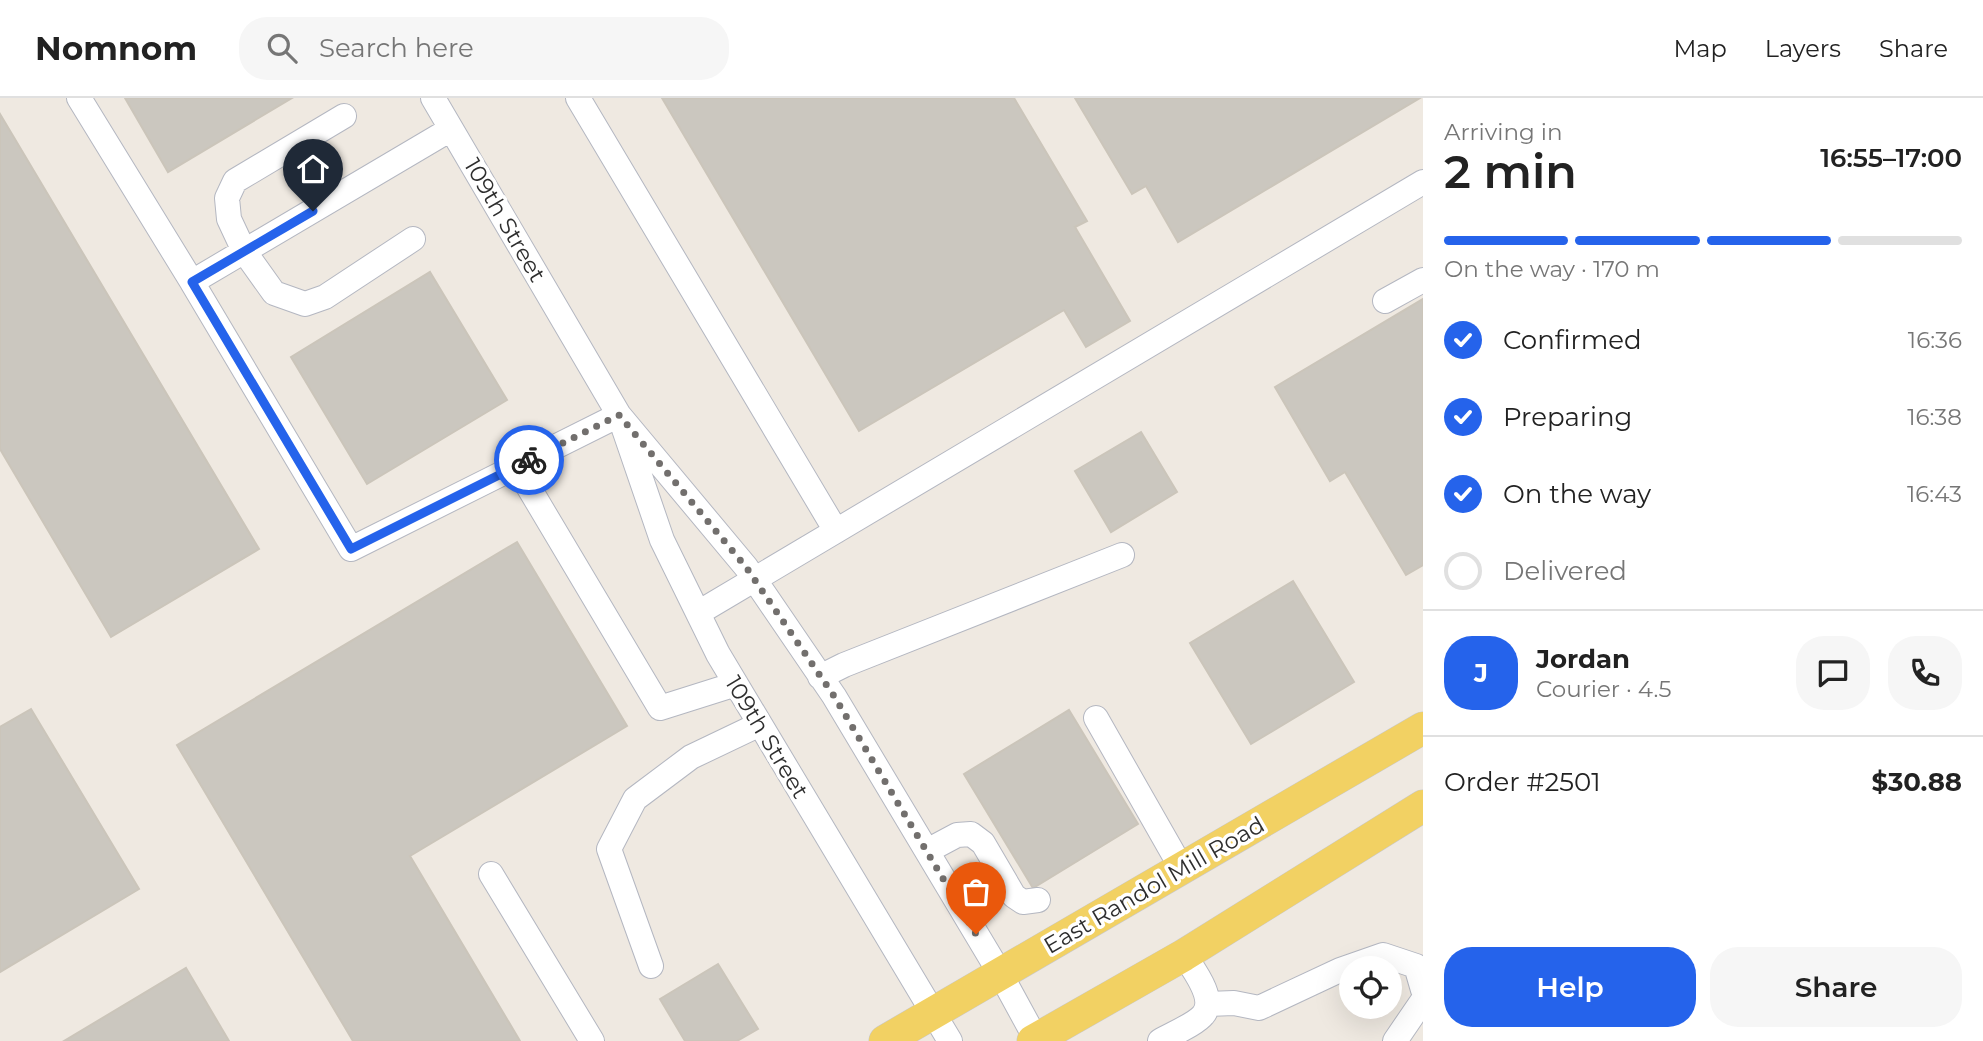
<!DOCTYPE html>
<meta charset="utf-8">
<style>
:root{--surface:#fff;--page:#f6f6f6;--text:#222;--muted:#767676;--line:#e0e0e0;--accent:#2563eb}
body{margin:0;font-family:Montserrat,sans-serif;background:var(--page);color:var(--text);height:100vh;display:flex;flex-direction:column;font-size:26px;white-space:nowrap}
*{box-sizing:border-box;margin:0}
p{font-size:23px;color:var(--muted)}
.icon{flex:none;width:38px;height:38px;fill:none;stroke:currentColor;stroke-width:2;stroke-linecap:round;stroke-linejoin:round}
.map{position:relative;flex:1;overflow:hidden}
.drawer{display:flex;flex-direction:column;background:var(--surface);width:560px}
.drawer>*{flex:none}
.buttons{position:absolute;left:1339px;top:858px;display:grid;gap:14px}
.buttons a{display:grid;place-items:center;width:63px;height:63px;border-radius:50%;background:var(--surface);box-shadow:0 7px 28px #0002;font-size:35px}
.pin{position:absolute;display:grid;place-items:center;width:60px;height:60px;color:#fff;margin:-72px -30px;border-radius:50% 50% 50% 0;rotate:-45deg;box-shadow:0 0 7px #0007}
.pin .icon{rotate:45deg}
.courier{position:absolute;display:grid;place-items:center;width:70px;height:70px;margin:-35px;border:5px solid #2563eb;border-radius:50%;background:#fff;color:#222;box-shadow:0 2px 9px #0007}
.head em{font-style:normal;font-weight:600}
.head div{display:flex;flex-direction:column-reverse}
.head{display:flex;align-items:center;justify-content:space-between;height:119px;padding:0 21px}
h1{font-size:46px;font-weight:600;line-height:52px}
.bar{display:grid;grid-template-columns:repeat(4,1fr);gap:10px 7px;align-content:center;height:84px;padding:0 21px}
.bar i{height:9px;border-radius:5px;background:var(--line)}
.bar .current{background:var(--accent)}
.bar p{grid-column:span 4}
.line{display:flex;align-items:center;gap:18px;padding:0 21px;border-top:2px solid var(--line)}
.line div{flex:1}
.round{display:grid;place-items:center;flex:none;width:74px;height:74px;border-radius:28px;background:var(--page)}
ol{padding:0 21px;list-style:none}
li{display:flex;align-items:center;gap:21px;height:77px}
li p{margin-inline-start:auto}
li .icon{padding:7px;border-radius:50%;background:var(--accent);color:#fff;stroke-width:4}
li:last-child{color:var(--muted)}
li i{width:38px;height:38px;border:4px solid var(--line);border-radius:50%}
.button{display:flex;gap:14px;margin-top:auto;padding:14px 21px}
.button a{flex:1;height:80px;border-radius:28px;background:var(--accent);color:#fff;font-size:28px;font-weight:600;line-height:80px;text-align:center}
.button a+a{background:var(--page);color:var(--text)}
header{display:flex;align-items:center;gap:42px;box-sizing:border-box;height:98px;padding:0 35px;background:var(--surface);border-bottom:2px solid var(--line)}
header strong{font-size:33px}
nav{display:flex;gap:38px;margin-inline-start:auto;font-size:24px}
.search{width:490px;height:63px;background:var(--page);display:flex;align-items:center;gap:18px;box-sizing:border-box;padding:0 24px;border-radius:28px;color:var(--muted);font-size:26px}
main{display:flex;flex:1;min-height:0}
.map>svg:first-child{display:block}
.building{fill:#cbc7bf;stroke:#cbc5ba;stroke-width:2}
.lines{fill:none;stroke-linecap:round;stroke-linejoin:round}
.minor-casing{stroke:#b4b7c1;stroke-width:26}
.major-casing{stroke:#c9c9c9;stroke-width:33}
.minor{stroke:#fff;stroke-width:24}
.major{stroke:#f2d163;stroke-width:32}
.done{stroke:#726f6d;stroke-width:7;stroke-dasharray:0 12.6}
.route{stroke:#2563eb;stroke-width:9}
.labels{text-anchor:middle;stroke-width:7;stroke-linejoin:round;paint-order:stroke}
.street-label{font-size:23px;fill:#2e2e2e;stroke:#fff}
</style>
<header>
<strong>Nomnom</strong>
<div class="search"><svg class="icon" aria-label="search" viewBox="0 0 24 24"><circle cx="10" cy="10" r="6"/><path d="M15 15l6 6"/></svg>Search here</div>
<nav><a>Map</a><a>Layers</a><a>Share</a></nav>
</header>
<main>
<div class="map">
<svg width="1423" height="943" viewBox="0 0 1423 943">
<rect width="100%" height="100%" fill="#efe9e1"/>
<path class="building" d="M125,0h167l-124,74z
M662,0h352l73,123 -12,6 55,94 -44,26 -22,-37 -205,121z
M1075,0h345l-242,144 -32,-56 -14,8z
M0,16l259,435 -148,88 -111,-188z
M430,174l77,128 -140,84 -76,-127z
M1423,201v266l-17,10 -61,-103 -15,9 -55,-94z
M1141,334l36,60 -66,40 -36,-61z
M517,444l110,184 -217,130 110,185h-167l-176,-296z
M1293,483l61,101 -103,62 -61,-101z
M31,611l108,180 -139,83v-245z
M1069,612l69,114 -105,64 -69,-114z
M718,866l40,65 -21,12h-52l-25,-42z
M186,870l43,73h-165z"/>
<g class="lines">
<g class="minor-casing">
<path id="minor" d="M79,0l113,184
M433,0l186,317 127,152 88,129 167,279 36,66
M578,0l258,433
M344,18l-109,65 -8,17 2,21 15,32 30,42 31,11 20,-7 88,-58
M451,31l-259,153 159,267 268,-134
M1385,203l38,-21
M624,331l38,111 56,114 232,387
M516,368l144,242 76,-24
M698,515l725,-431
M820,579l24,-12 278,-110
M1096,620l86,151
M927,753l30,-16 14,-1 12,9 31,53 9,6 15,-2
M491,776l101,167
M651,868l-42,-117 26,-50 56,-42 69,-33
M1208,906l26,-1 25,5 81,-38 43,-15 33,11 7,24
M1160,943c10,-6 36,-17 43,-26 14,-16 -10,-46 -19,-60
M1395,943l28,-41"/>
</g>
<g class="major-casing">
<path id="major" d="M885,943l538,-313
M1033,943l151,-86 239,-149"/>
</g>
<use href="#minor" class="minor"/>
<use href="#major" class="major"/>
</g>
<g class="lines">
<path class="done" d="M529,362l90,-45 127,152 88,129 142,238"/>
<path class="route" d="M313,113l-121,71 159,267 178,-89"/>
</g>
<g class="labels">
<g class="street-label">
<text transform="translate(505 122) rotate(60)" y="8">109th Street</text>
<text transform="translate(767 639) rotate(59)" y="8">109th Street</text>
<text transform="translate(1154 787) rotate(-30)" y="8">East Randol Mill Road</text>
</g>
</g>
</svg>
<div class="buttons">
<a><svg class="icon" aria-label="locate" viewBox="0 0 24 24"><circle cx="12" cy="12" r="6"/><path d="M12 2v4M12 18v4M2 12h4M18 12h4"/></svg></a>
</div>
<div class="pin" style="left:976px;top:836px;background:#ea580c"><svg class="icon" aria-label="bag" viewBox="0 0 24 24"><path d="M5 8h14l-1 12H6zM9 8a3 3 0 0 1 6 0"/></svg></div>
<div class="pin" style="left:313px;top:113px;background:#1f2937"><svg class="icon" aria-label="home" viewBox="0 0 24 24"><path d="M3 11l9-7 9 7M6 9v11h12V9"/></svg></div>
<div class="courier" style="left:529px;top:362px"><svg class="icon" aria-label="bike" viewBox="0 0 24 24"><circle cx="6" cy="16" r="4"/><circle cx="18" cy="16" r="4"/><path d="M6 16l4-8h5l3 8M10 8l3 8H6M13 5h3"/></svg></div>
</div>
<section class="drawer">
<div class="head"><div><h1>2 min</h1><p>Arriving in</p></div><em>16:55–17:00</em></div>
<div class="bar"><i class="current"></i><i class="current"></i><i class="current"></i><i></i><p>On the way · 170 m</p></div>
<ol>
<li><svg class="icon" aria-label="check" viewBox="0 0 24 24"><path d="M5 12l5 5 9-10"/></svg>Confirmed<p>16:36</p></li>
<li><svg class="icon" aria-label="check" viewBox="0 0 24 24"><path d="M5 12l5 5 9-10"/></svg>Preparing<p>16:38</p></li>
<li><svg class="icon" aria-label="check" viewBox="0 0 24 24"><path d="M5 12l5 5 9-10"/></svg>On the way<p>16:43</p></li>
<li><i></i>Delivered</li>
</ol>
<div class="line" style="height:126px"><b class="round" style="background:var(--accent);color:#fff">J</b><div><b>Jordan</b><p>Courier · 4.5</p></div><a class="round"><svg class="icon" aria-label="chat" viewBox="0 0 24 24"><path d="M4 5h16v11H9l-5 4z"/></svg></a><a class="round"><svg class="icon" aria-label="phone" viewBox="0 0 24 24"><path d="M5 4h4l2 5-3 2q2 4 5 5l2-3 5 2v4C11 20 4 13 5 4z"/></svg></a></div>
<div class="line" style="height:91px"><div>Order #2501</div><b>$30.88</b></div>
<div class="button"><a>Help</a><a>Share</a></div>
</section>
</main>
